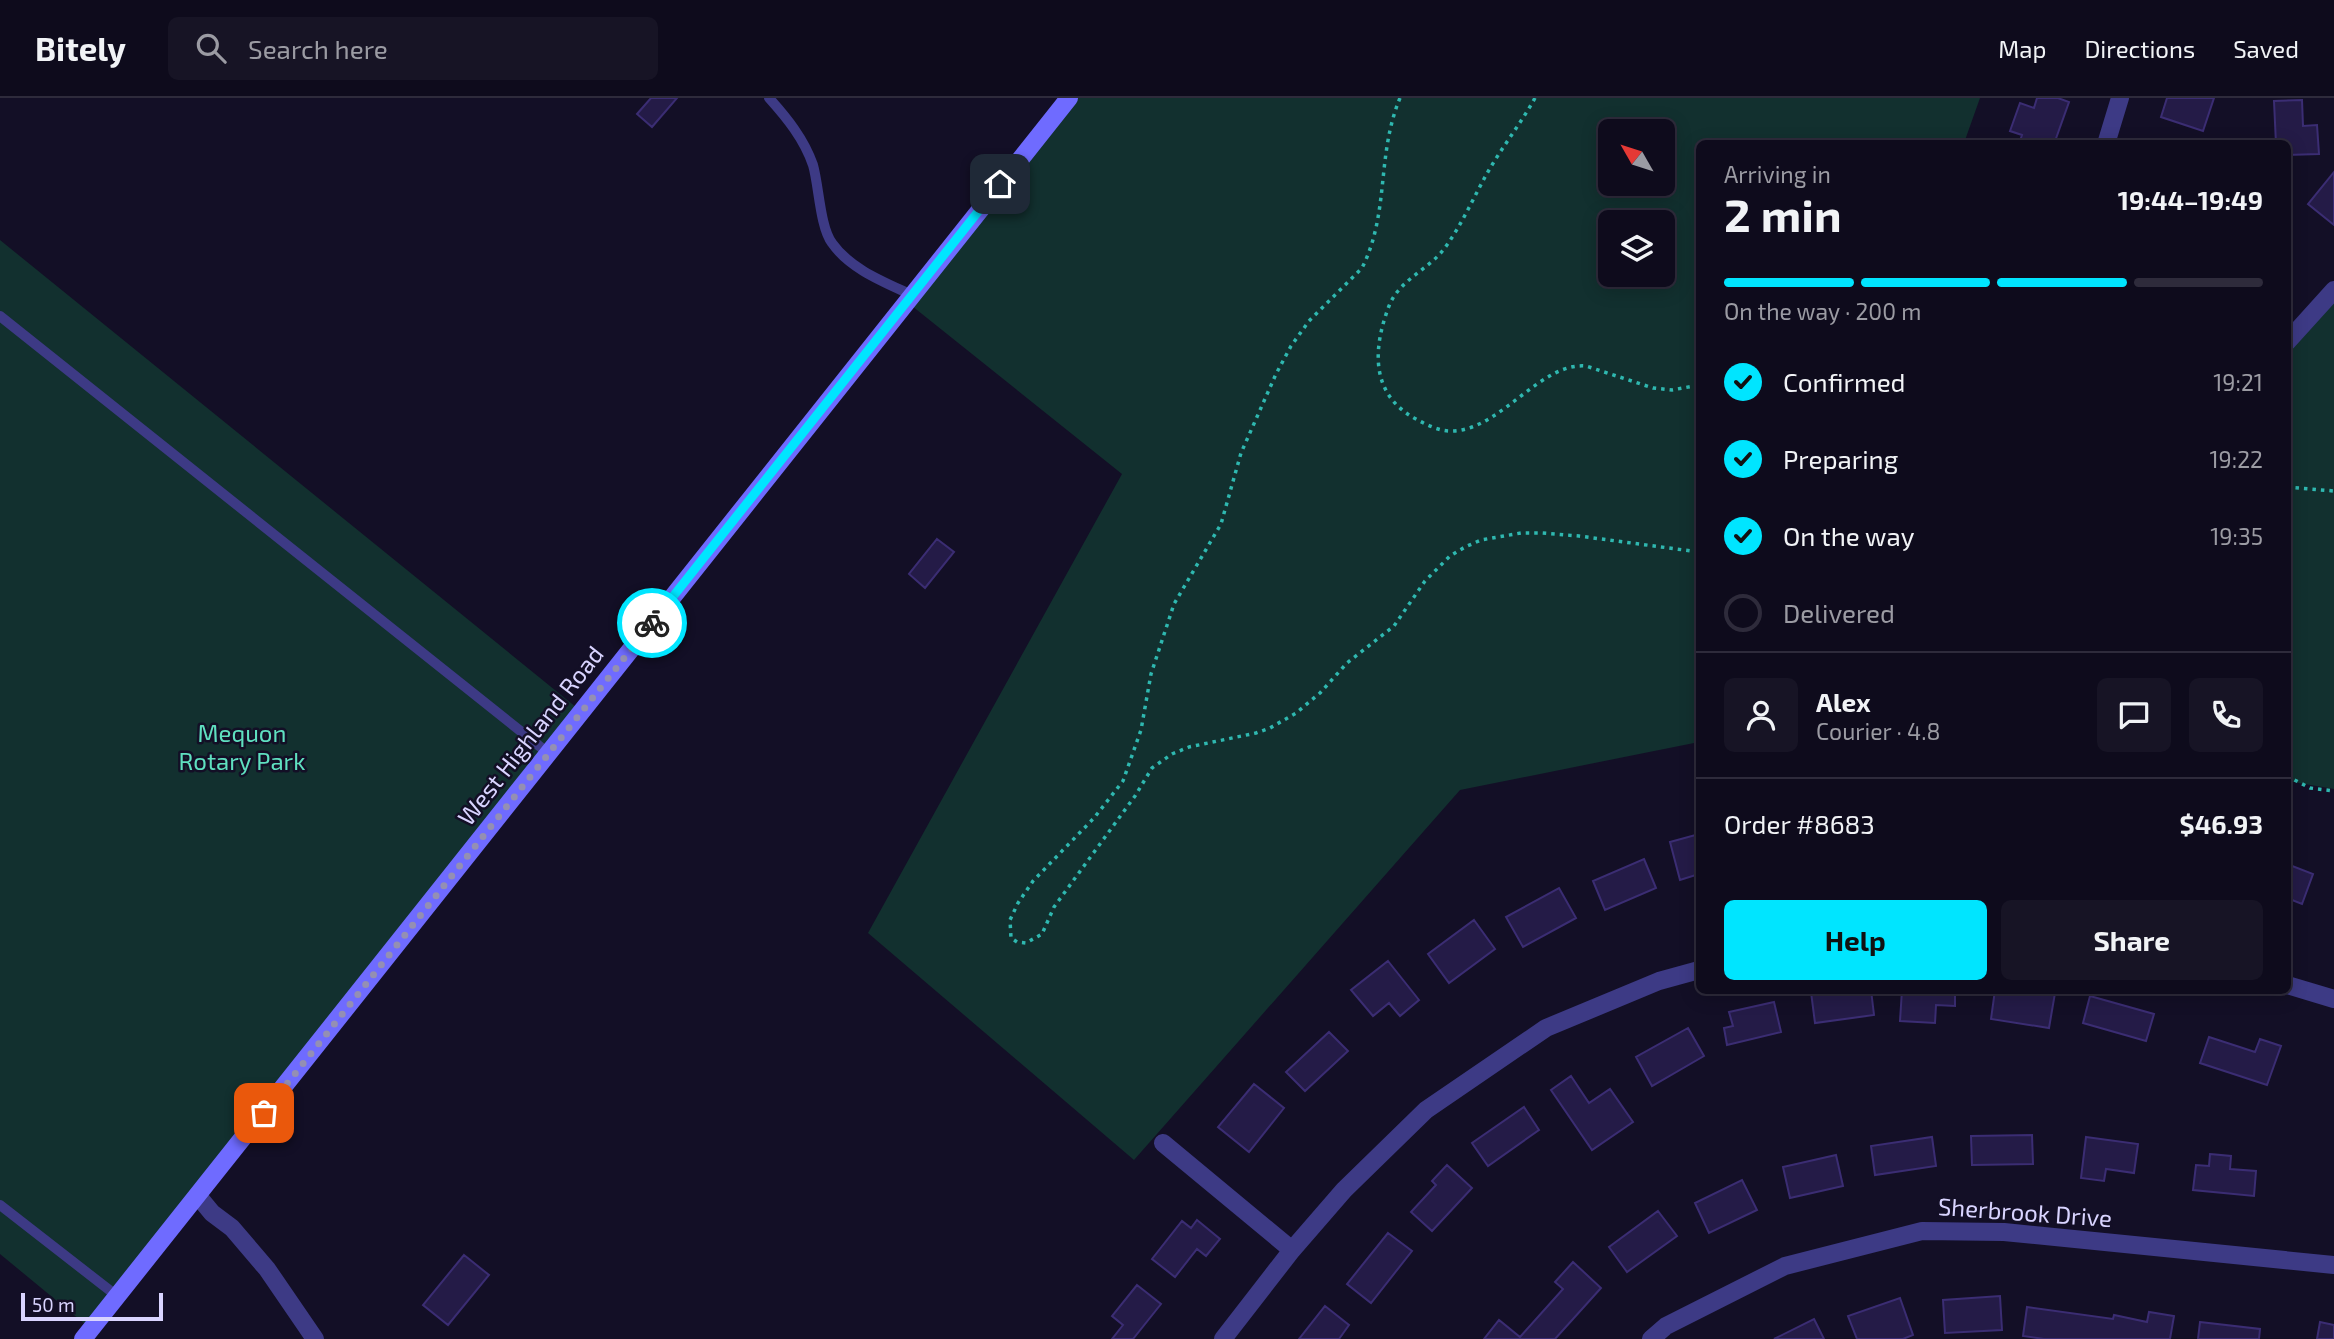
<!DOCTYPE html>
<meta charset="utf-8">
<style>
:root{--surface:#0e0b1c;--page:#171425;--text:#f1f3f6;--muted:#9b9ba3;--line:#2e2b3b;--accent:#00e5ff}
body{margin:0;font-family:"Exo 2",sans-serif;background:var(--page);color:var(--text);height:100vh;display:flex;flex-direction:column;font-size:26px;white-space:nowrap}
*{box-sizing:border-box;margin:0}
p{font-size:23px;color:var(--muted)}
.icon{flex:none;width:38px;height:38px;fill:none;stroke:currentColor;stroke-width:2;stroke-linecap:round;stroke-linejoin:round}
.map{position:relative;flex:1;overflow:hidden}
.drawer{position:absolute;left:1696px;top:42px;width:595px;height:854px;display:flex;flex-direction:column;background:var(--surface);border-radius:10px;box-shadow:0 4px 18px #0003,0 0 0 2px var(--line)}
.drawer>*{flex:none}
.needle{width:46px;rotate:309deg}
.tools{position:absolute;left:1598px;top:21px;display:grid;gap:14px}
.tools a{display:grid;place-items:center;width:77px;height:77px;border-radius:10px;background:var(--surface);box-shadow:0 4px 18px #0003,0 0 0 2px var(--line);font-size:35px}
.scale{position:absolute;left:21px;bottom:18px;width:142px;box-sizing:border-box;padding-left:7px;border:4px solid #d9d4ff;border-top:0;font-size:19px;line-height:24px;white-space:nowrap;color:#d9d4ff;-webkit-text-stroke:5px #130f26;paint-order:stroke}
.pin{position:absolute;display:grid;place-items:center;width:60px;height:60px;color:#fff;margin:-30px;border-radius:14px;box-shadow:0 4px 10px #0006}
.courier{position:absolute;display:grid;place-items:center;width:70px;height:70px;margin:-35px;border:5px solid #00e5ff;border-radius:50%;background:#fff;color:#222;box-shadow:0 2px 9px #0007}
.headline em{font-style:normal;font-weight:700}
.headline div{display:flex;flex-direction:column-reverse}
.headline{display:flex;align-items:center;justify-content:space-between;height:119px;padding:0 28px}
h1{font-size:46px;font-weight:700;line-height:52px}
.bar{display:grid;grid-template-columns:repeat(4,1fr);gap:10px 7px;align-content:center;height:84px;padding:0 28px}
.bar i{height:9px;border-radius:5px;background:var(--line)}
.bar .on{background:var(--accent)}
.bar p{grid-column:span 4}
.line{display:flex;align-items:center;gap:18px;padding:0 28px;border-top:2px solid var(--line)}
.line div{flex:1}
.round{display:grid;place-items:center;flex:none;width:74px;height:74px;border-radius:10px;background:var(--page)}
ol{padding:0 28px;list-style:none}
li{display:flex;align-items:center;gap:21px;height:77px}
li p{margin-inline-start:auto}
li .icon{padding:7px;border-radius:50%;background:var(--accent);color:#111;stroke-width:4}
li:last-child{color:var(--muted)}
li i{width:38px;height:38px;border:4px solid var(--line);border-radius:50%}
.action{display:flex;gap:14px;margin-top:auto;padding:14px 28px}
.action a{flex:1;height:80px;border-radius:10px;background:var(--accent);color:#111;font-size:28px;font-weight:700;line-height:80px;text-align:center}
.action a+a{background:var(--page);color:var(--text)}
header{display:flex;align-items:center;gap:42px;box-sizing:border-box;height:98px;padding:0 35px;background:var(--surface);border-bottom:2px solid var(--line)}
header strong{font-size:33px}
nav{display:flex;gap:38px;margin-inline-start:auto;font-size:24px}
.search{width:490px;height:63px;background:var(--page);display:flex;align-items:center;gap:18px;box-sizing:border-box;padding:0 24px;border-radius:10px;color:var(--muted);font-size:26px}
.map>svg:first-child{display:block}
.green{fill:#12302f;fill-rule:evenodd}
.building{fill:#241b47;stroke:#3b2d73;stroke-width:2}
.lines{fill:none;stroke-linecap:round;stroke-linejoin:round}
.path{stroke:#2fb8b0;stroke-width:3.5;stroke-dasharray:3.5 5;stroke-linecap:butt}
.lane{stroke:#3d3a85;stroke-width:10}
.street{stroke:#3d3a85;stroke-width:18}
.secondary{stroke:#6f6bff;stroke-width:18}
.done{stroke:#948fb3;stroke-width:7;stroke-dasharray:0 12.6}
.route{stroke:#00e5ff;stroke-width:9}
.labels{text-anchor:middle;stroke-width:5;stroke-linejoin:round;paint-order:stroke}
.park-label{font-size:24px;fill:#5fe0c0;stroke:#130f26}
.street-label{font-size:24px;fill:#d9d4ff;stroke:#130f26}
</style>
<header>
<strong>Bitely</strong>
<div class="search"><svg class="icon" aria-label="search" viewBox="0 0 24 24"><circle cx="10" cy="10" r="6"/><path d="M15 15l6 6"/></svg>Search here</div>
<nav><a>Map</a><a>Directions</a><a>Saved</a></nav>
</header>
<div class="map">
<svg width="2334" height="1241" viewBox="0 0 2334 1241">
<rect width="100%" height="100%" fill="#130f26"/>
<path class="green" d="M1069,0h911l-16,45 -265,1v598l-239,48 -326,370 -266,-227 254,-459 -215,-172zM1610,33h52v53h-52zM1610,124h52v53h-52z
M0,142l582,472 -491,617 -91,-75z
M2334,192v499l-47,-8v-439z"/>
<path class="building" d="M651,0h26l-25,29 -15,-13z
M2037,0h21l11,4 -15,42h-35l3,-9 -12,-4 10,-28 14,5z
M2167,0h47l-11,33 -42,-14z
M2302,2l1,26 14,-1 2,29 -32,1v-11h-11l-2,-43z
M2334,74v53l-26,-21z
M937,441l17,13 -29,36 -16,-14z
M1699,736v40l-19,6 -10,-38z
M1644,761l12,29 -51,22 -12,-29z
M2287,766l26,10 -11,30 -15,-6z
M1559,790l17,30 -53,29 -17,-30z
M1474,822l21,29 -46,34 -21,-29z
M1388,863l31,39 -19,16 -11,-13 -16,13 -22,-26z
M1822,892h49l3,25 -59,8 -4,-31z
M1902,892h53v16l-19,-1 -1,18 -35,-2z
M1995,892h45l15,3 -6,35 -58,-9z
M2090,898l64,18 -8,27 -63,-18z
M1774,904l7,30 -54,13 -3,-17 9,-2 -4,-14z
M1688,930l16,28 -52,30 -16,-29z
M1329,934l19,19 -43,40 -19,-19z
M2209,939l46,15 5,-13 21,7 -14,39 -67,-22z
M1571,978l18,27 21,-14 23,33 -41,28 -41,-60z
M1254,986l30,24 -35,44 -31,-25z
M1524,1009l15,23 -51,36 -16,-23z
M2032,1037l1,29 -61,1 -1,-29z
M1932,1039l4,29 -61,9 -4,-29z
M2086,1039l52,7 -4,29 -28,-4 -2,12 -23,-3z
M2210,1056l21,2 -1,13 26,2 -2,25 -61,-6 3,-25 13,1z
M1836,1057l7,31 -53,12 -7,-31z
M1447,1067l25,23 -40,43 -21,-19 25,-27 -4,-4z
M1742,1082l15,30 -48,23 -14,-30z
M1658,1113l19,25 -50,36 -18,-25z
M1197,1122l23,19 -14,17 -9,-7 -22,28 -23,-18 30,-38 9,7z
M1388,1135l24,18 -41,52 -24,-19z
M464,1157l25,20 -41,50 -25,-20z
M1573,1164l28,26 -46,51h-71l15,-19 21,17 43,-48 -8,-7z
M1137,1187l24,19 -28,35h-21l11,-14 -11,-9z
M2000,1198l2,34 -57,3 -2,-33z
M1900,1200l13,37 -10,4h-46l-9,-23z
M1325,1208l24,19 -10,14h-40z
M2027,1209l86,12 1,-4 33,7 2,-10 25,4 -4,23h-126l-21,-3z
M1814,1221l10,20h-50z
M2200,1224l60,7 -1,10h-61z
M2320,1224l14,3v14h-17z"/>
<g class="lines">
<path class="path" d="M1400,0c-24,58 -10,114 -38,170l-53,53 -18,25 -15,28 -35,79 -20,71 -47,80 -23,70 -10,56 -18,51 -29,37 -61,63 -15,22 -8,17 1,18 6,4 9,1 16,-9 12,-27 81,-111 17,-28 20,-14 17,-7 67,-14 14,-5 26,-15 24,-20 27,-30 47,-37 31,-45 25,-25 15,-9 16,-7 17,-3 23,-4h21l37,3 120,16
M1535,0c-14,25 -32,48 -46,72 -15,26 -27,55 -45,79 -16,21 -45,31 -55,57 -16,42 -19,87 25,112 13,7 26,14 40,13 48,-3 87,-69 132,-65l67,22 19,2 27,-5
M2287,389l47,4
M2287,678l23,12 24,3"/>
<path class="lane" d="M769,0c18,20 35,41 44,67 6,21 7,62 19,78 18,26 52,39 80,52
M0,218l548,437
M0,1107l117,91"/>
<path class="street" d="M2106,46l14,-46
M2287,244l47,-52
M2287,887l47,14
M1163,1045l129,107
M198,1098l14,17 20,15 35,41 48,70
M1223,1241l69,-89 52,-60 82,-80 120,-82 113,-47 40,-11
M1651,1241l15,-13 119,-60 137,-35 82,1 330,33"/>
<path class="secondary" d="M83,1241l986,-1241"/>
</g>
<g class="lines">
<path class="done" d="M264,1015l388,-490"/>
<path class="route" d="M652,525l348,-439"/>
</g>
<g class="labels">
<g class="park-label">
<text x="242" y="644">Mequon<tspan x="242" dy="28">Rotary Park</tspan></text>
</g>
<g class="street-label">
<text transform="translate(531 638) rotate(-52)" y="8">West Highland Road</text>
<text transform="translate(2025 1115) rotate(4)" y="8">Sherbrook Drive</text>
</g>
</g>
</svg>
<div class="tools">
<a><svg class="needle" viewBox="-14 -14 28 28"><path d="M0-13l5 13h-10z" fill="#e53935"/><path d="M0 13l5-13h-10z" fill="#9b9ba3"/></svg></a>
<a><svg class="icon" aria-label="layers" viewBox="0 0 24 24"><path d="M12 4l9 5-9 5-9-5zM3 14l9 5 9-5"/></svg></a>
</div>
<div class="scale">50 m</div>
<div class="pin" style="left:264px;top:1015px;background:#ea580c"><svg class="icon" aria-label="bag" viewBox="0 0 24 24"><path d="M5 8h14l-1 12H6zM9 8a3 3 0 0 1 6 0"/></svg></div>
<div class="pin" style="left:1000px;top:86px;background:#1f2937"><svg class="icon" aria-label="home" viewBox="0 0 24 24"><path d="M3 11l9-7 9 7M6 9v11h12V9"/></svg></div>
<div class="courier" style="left:652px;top:525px"><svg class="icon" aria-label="bike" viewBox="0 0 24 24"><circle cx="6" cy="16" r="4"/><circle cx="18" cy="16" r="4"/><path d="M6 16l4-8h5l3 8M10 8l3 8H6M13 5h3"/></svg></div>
<section class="drawer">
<div class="headline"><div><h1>2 min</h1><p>Arriving in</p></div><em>19:44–19:49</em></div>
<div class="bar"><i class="on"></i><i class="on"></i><i class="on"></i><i></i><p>On the way · 200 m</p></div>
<ol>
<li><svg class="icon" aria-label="check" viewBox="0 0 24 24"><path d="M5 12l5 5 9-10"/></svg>Confirmed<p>19:21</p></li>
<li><svg class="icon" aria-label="check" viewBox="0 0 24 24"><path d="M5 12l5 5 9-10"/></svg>Preparing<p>19:22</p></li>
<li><svg class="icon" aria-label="check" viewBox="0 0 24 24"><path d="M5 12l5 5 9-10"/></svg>On the way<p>19:35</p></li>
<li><i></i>Delivered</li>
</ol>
<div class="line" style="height:126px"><a class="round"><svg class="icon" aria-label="person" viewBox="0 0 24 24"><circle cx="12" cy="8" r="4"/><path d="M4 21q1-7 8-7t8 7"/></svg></a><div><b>Alex</b><p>Courier · 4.8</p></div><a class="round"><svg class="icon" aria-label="chat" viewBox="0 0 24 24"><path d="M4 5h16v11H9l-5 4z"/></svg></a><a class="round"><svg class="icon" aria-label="phone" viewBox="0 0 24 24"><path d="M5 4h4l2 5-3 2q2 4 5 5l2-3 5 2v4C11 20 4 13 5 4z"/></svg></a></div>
<div class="line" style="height:91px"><div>Order #8683</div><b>$46.93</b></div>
<div class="action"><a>Help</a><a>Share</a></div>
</section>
</div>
